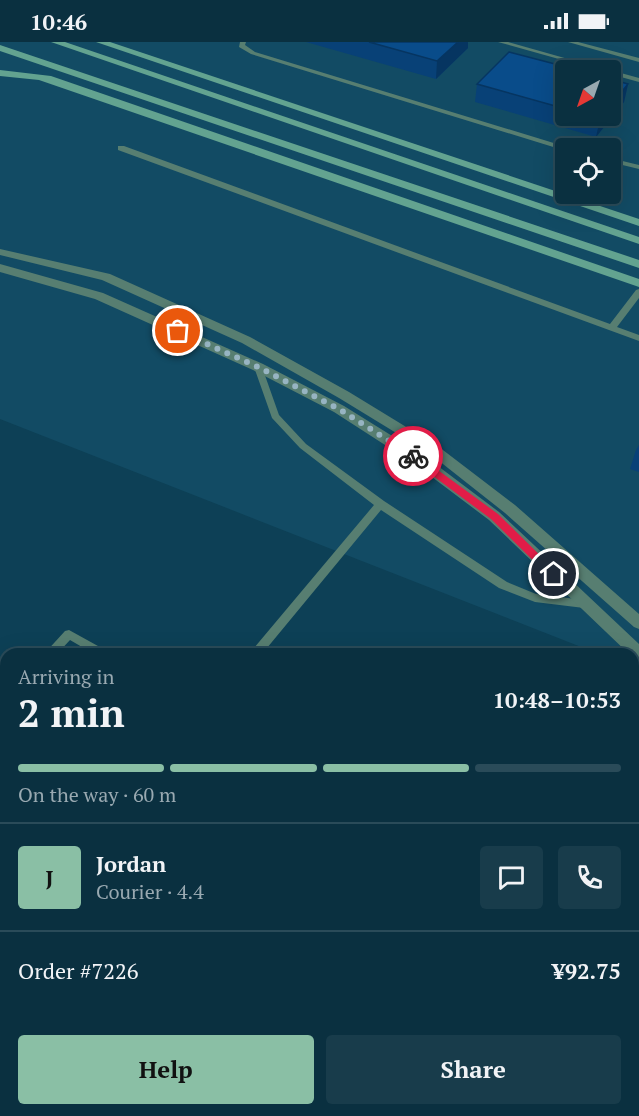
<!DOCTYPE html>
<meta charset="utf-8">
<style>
:root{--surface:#0a3040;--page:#183c4b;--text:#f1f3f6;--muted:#99a9b1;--line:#2a4b59;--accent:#8abfa5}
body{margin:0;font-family:"PT Serif",serif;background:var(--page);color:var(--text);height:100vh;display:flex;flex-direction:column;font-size:22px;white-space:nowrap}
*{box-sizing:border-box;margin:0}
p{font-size:20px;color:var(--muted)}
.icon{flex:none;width:33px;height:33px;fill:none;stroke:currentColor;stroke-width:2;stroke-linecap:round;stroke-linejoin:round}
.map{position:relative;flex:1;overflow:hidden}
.panel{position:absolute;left:0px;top:606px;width:639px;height:468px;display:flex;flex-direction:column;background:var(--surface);border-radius:18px 18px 0 0;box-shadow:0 6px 24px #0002,0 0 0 2px var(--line)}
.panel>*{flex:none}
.needle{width:39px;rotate:220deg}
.tools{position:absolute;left:555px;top:18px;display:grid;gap:12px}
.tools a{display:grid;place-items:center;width:66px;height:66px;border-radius:6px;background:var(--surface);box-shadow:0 6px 24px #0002,0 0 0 2px var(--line);font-size:30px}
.pin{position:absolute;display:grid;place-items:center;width:51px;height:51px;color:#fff;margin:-26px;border:3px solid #fff;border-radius:50%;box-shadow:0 2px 6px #0007}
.courier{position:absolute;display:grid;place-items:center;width:60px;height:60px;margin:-30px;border:4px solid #e11d48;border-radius:50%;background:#fff;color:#222;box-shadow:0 2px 8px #0007}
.headline em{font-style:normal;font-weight:800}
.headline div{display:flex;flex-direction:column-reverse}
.headline{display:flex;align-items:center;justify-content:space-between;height:102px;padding:0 18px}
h1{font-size:39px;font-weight:800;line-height:45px}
.bar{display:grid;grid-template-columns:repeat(4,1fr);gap:9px 6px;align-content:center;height:72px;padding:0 18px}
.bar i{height:8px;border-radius:4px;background:var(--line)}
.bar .selected{background:var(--accent)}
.bar p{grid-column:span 4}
.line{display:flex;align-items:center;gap:15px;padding:0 18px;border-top:2px solid var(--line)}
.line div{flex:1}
.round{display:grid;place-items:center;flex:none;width:63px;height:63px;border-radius:6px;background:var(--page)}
.primary-button{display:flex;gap:12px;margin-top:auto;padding:12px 18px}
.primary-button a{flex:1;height:69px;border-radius:6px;background:var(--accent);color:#111;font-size:24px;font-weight:800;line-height:69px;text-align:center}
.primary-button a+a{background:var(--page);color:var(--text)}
.status{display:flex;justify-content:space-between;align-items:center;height:42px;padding:0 30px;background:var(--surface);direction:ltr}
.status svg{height:16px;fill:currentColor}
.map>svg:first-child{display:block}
.built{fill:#124b64;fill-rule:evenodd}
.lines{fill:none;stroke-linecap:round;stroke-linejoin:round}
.service{fill:#577e71;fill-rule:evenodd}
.tertiary{fill:#577e71;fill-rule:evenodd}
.secondary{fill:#63a390;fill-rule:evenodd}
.wall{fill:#084177}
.shaded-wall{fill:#063561}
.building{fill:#094c8a;stroke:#063561;stroke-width:1.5}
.route{fill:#e11d48}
.done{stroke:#97b4c2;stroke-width:6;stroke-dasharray:0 10.8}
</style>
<div class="status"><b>10:46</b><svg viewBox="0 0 49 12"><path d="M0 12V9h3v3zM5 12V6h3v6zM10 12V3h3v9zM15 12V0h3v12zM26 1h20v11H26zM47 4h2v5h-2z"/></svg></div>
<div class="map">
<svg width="639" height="1074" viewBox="0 0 639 1074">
<rect width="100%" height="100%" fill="#0d4056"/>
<path class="built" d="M0,0h639v628l-6,-3v-13h-34l-599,-235zM566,28h44v46h-44zM566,106h44v46h-44z"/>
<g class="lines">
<path class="service" d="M240,0h6l-1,3 10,7 315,96 -7,2 -312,-96 -12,-7z
M498,0h10l99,28h-9z
M568,0h10l61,16v4z
M608,28h2l29,8v4l-29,-8v-4z
M118,104h6l486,178 26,-34 3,-1v9l-22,29 22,8v6l-521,-191z
M610,116l29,7v4l-29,-7z
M258,322l4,3 17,48 27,29 78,57 123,81 29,12 48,6 4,1 1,3 -1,3 -4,1 -49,-6 -36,-14 -118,-78 -119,144h-13l125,-149 -74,-57 -28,-30 -18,-51z
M69,588l38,21 2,3h-15l-24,-14 -13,14h-13l21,-23z
M6,652v13l-6,4v-13z
M636,781l3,1v14l-6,-4v-10z
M0,795l6,3v13l-6,-3z
M153,1068h16l-2,6h-16z"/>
<path class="tertiary" d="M0,207l110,25 140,63 99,55 90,55 76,58 124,109v15l-5,-2 -129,-114 -76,-60 -90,-55 -97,-55 -140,-63 -102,-25z
M0,222l103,29 160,71 81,42 82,51 73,55 140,132v17l-6,-2v-5h-4l-140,-134 -73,-55 -82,-53 -81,-42 -158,-71 -95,-27z"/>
<path class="secondary" d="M51,0h14l574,195v7z
M96,0h14l529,177v7z
M0,3l639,215v8l-639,-217z
M0,28l51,6 588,203v8l-600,-207 -39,-4z"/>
</g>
<path class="wall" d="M306,0h162v6l-32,31z
M566,28v46h44l18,-32 -4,18 -28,35 -121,-35 2,-18z
M639,403v27l-9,-3 6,-19z"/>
<path class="shaded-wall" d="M458,0h10v6l-32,31 1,-18z
M628,42l-4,18 -28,35 4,-18 2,-3h8v-10z"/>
<path class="building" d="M369,0h89l-21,19z
M509,10l69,18h-12v39l-89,-25z
M610,37l18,5 -18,22z
M587,74h15l-2,3z"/>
<path class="route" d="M409,412h7l82,60 59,58v5h-7l-59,-58 -82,-61z"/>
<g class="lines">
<path class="done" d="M178,289l80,36 81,42 74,47"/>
</g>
</svg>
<div class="tools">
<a><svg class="needle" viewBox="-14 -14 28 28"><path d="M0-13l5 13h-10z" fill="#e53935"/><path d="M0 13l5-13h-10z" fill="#99a9b1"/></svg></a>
<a><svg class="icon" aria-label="locate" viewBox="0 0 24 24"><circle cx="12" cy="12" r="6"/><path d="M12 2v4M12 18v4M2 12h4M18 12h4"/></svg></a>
</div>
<div class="pin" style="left:178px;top:289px;background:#ea580c"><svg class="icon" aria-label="bag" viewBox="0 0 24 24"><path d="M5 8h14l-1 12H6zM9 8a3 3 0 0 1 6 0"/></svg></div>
<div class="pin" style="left:554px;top:532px;background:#1f2937"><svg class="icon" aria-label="home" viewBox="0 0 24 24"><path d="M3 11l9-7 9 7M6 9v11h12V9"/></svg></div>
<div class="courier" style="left:413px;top:414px"><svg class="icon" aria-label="bike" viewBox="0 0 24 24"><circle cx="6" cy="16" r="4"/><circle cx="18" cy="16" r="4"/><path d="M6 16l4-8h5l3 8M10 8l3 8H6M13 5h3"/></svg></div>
<section class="panel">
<div class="headline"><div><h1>2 min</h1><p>Arriving in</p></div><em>10:48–10:53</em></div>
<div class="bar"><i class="selected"></i><i class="selected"></i><i class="selected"></i><i></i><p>On the way · 60 m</p></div>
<div class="line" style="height:108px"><b class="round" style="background:var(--accent);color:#111">J</b><div><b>Jordan</b><p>Courier · 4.4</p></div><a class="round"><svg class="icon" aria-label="chat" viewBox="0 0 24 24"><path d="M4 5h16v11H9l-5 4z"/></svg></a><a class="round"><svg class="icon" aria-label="phone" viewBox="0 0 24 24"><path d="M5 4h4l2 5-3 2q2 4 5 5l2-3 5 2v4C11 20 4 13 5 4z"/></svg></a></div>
<div class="line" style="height:78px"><div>Order #7226</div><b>¥92.75</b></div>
<div class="primary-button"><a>Help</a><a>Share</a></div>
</section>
</div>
